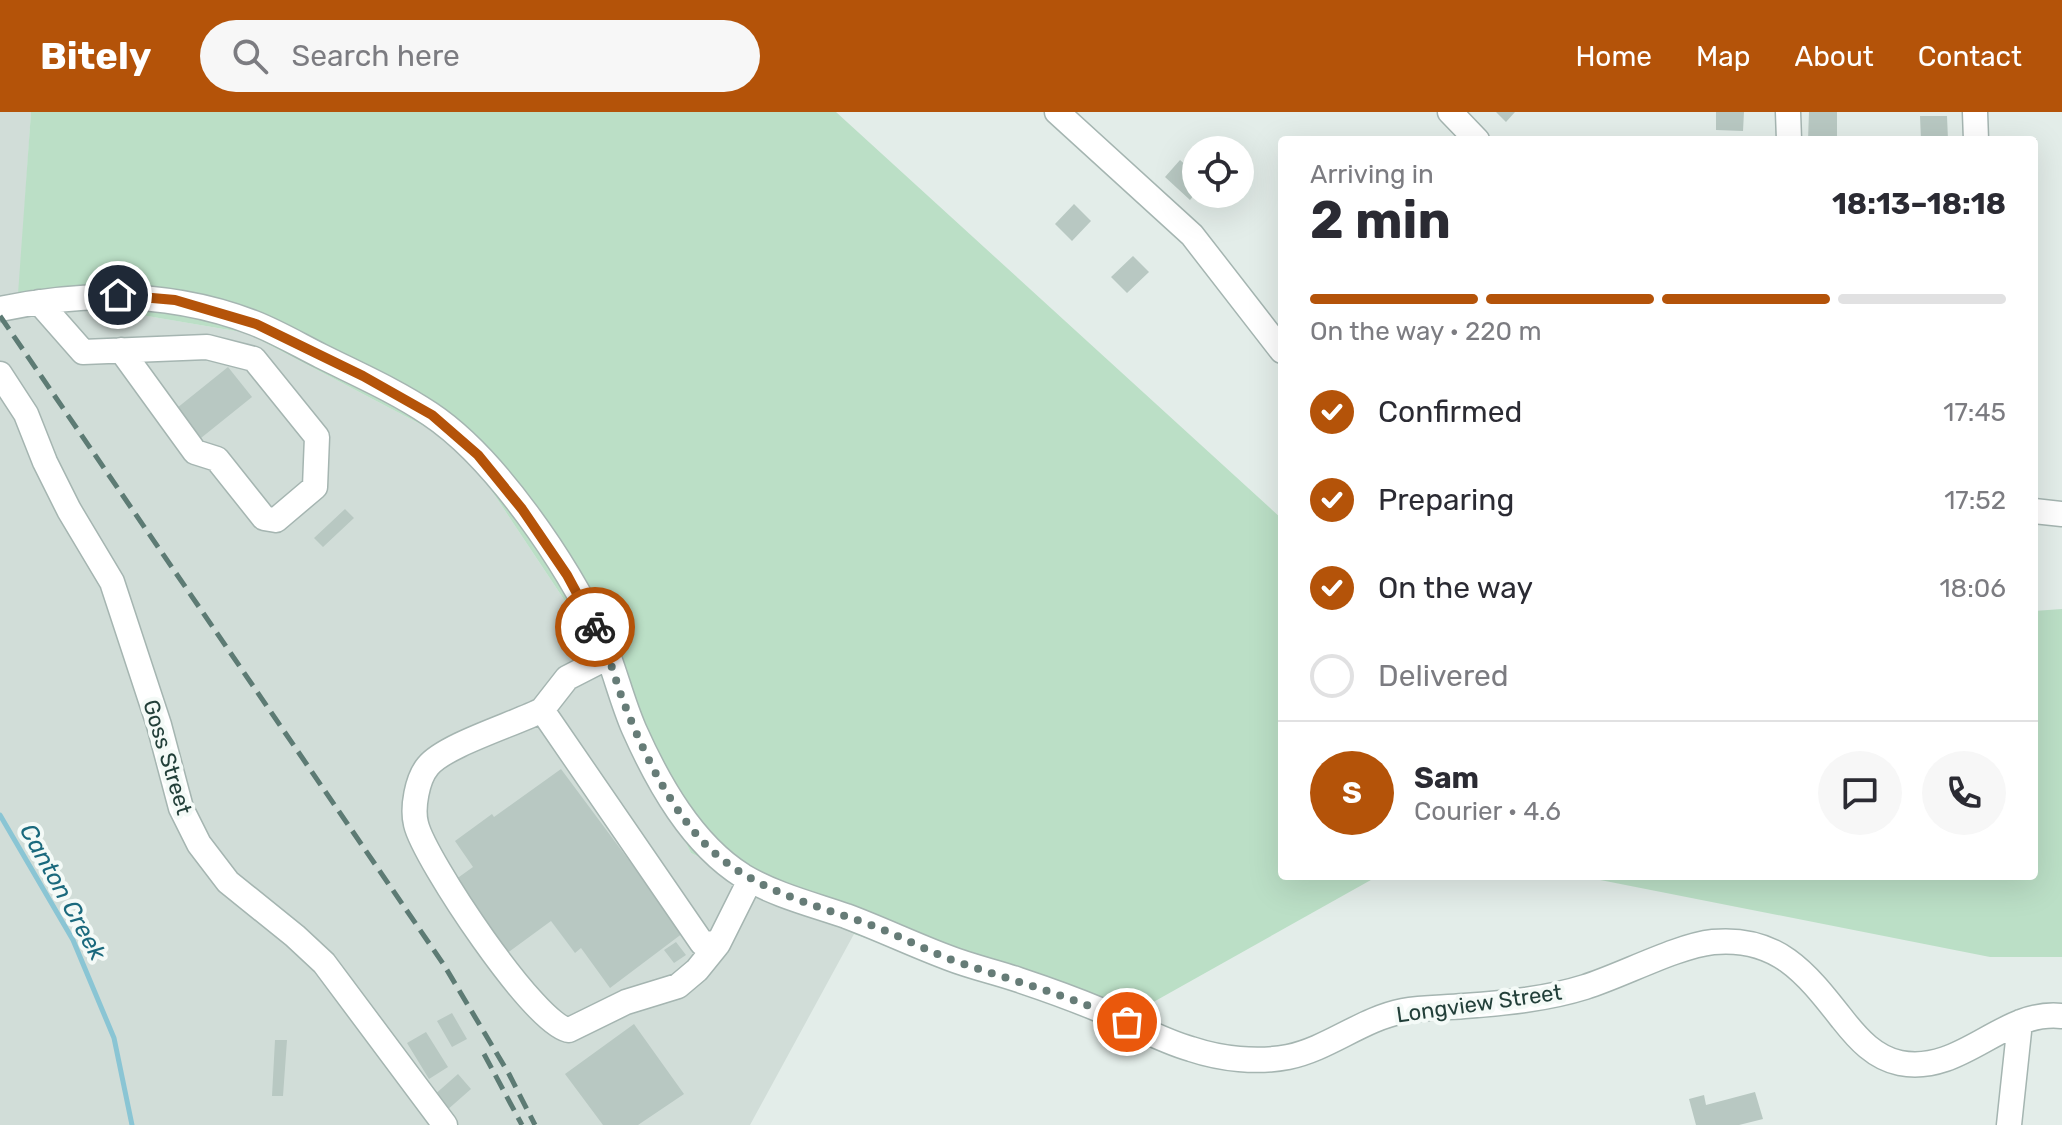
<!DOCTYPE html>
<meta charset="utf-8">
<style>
:root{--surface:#fff;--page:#f7f7f7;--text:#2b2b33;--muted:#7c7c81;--line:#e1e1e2;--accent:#b45309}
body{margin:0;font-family:Rubik,sans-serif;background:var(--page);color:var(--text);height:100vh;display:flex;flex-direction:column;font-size:30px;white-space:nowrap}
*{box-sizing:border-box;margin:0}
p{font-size:26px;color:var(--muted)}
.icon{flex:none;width:44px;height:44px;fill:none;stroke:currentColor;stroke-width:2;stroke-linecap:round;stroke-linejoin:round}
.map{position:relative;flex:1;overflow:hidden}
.panel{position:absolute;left:1278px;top:24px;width:760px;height:744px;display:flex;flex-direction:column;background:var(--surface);border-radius:8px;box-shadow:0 8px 32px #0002}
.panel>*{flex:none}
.tools{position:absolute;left:1182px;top:24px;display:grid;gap:16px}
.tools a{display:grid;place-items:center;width:72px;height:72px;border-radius:50%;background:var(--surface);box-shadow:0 8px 32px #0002;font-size:40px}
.pin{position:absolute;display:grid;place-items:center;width:68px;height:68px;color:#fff;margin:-34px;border:4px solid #fff;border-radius:50%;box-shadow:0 2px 8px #0007}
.courier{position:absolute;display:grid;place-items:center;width:80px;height:80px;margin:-40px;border:6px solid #b45309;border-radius:50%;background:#fff;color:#222;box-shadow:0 2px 10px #0007}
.head em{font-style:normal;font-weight:700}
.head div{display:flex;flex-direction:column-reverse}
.head{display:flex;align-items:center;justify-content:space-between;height:136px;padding:0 32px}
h1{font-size:52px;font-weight:700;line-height:60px}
.bar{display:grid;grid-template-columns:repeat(4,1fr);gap:12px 8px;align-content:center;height:96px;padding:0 32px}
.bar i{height:10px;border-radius:6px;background:var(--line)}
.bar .active{background:var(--accent)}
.bar p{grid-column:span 4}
.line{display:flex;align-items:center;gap:20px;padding:0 32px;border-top:2px solid var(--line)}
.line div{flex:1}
.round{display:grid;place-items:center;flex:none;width:84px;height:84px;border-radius:42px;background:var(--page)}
ol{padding:0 32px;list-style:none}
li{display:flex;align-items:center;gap:24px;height:88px}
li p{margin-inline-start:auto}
li .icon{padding:8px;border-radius:50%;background:var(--accent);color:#fff;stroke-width:4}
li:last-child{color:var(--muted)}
li i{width:44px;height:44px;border:4px solid var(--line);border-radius:50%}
header{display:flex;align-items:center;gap:48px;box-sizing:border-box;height:112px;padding:0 40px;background:var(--accent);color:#fff}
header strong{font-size:38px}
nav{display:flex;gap:44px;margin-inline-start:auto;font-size:28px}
.search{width:560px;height:72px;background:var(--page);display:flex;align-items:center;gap:20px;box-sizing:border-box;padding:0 28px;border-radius:44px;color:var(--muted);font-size:30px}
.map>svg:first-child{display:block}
.built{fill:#d1ddd8}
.green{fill:#bbdfc6}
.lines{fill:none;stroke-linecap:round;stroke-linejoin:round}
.stream{stroke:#8ac5d4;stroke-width:5}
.building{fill:#b8c8c2}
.minor-casing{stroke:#a5b5b1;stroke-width:27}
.minor{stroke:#fff;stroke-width:24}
.rail{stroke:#5d7b74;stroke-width:5;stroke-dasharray:16 8;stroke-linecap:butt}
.done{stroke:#667c77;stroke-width:8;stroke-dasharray:0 14.4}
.route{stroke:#b45309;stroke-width:10}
.labels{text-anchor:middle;stroke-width:8;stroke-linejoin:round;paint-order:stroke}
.street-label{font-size:22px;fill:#223f39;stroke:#f4faf7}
.water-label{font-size:24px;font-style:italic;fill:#1a697d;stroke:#f4faf7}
</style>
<header>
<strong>Bitely</strong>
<div class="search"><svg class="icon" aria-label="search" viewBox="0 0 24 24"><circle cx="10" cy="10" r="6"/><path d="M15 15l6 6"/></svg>Search here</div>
<nav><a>Home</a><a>Map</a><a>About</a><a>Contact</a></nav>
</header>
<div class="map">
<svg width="2062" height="1013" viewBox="0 0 2062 1013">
<rect width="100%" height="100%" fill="#e3ede9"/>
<path class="built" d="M0,0h31l-12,182 228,39 215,113 109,164 120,243 163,81 -104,191h-750z"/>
<path class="green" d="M31,0h805l446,407v357h96l-262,147 -262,-89 -163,-81 -120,-243 -109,-164 -215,-113 -229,-39z
M2062,497v348h-72l-410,-81h454v-265z"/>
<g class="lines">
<path class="stream" d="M0,703l73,125 41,98 18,87"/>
</g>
<path class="building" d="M1496,0h19l-9,10z
M1716,0h28l-1,19 -27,-1z
M1809,0h28v28h-29z
M1920,4h27l1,24h-27z
M2037,27l1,59h-4v-59z
M1180,48l16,14v19l-6,7 -25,-23z
M1074,92l17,17 -19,20 -17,-17z
M1133,144l16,16 -22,21 -16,-16z
M228,255l24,30 -51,41 -24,-30z
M345,397l9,9 -31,29 -9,-9z
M561,657l122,164 -73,55 -29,-40 -6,5 -24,-32 -45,33 -54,-72 21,-15 -18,-26 37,-27 2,3z
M676,830l10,13 -12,8 -10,-13z
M452,901l15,26 -15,8 -15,-26z
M634,912l50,70 -46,31h-35l-38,-51z
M426,920l22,35 -19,12 -22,-36z
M275,928h12l-4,56h-11z
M458,962l13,15 -25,22 -13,-15z
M1755,980l8,27 -24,6h-43l-7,-26 15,-4 2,10z"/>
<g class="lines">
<g class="minor-casing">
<path id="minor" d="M1057,0l135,123 90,116
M1450,0l27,28
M1788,0l1,28
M1975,0l1,28
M39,190l44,50 124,-5 47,12 63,78 -2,50 -39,33 -12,-2 -47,-59 -22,-7 -74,-102
M0,197c86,-18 172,-18 254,14 23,9 45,22 67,33 36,18 75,35 109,58 66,44 137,150 171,223 13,30 20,62 33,92 24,54 58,115 109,147 32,19 68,28 103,40 35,13 68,29 103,42 23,9 47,14 70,22 27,9 55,19 81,30 31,13 59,30 91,39 30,10 66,14 97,8 40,-8 74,-38 115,-46 20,-4 41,-3 61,-5 41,-3 83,-7 121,-19 38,-12 92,-41 128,-45 65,-6 93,31 130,78 15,19 32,38 57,43 62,12 103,-54 162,-47
M0,262l26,40 19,48 24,48 43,72 47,143 22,83 18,36 29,38 67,54 29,27 121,162
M2034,399l28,3
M608,545l-41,21 -25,32 160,233 16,1 32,-64
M542,598c-27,14 -97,35 -114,56 -11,13 -16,42 -12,58 8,35 121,204 153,206l57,-28 52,-16 19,-16 21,-26
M2009,1013l11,-103"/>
</g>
<use href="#minor" class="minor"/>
<path class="rail" d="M0,204l444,649 65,109 26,51
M484,942l38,71"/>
</g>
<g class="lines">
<path class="done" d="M595,515c12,21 18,45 26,68 18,48 42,100 75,139 46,54 111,68 175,91 29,11 56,26 84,36 58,20 116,35 172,61"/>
<path class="route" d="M118,183l57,5 81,24 107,52 69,39 46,40 44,54 45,66 28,52"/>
</g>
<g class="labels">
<g class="street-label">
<text transform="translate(168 645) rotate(73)" y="8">Goss Street</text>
<text transform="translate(1479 891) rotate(-8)" y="8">Longview Street</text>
</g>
<g class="water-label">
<text transform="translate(63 780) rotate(61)" y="8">Canton Creek</text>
</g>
</g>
</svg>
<div class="tools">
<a><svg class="icon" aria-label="locate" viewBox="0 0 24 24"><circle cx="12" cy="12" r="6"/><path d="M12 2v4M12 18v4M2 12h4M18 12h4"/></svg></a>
</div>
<div class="pin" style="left:1127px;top:910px;background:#ea580c"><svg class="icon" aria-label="bag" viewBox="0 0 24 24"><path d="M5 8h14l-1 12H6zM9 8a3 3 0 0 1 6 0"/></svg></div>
<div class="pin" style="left:118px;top:183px;background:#1f2937"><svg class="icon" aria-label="home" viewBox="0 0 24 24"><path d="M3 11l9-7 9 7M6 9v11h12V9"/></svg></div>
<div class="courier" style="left:595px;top:515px"><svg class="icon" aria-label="bike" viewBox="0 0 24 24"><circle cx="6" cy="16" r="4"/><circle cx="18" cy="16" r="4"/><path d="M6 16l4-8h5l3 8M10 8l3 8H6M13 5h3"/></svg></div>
<section class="panel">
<div class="head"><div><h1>2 min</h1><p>Arriving in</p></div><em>18:13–18:18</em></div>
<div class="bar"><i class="active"></i><i class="active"></i><i class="active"></i><i></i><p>On the way · 220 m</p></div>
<ol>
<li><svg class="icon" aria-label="check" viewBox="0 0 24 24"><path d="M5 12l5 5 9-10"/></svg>Confirmed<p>17:45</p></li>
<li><svg class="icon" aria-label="check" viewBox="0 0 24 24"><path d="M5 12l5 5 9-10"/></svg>Preparing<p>17:52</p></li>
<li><svg class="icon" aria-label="check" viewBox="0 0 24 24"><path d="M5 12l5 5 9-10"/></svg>On the way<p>18:06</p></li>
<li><i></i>Delivered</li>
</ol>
<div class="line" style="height:144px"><b class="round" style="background:var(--accent);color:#fff">S</b><div><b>Sam</b><p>Courier · 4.6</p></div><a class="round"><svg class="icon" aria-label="chat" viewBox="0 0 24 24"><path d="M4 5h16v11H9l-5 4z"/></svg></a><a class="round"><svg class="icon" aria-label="phone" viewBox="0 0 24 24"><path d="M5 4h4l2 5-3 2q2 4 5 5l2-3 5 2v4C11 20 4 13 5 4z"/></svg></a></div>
</section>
</div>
